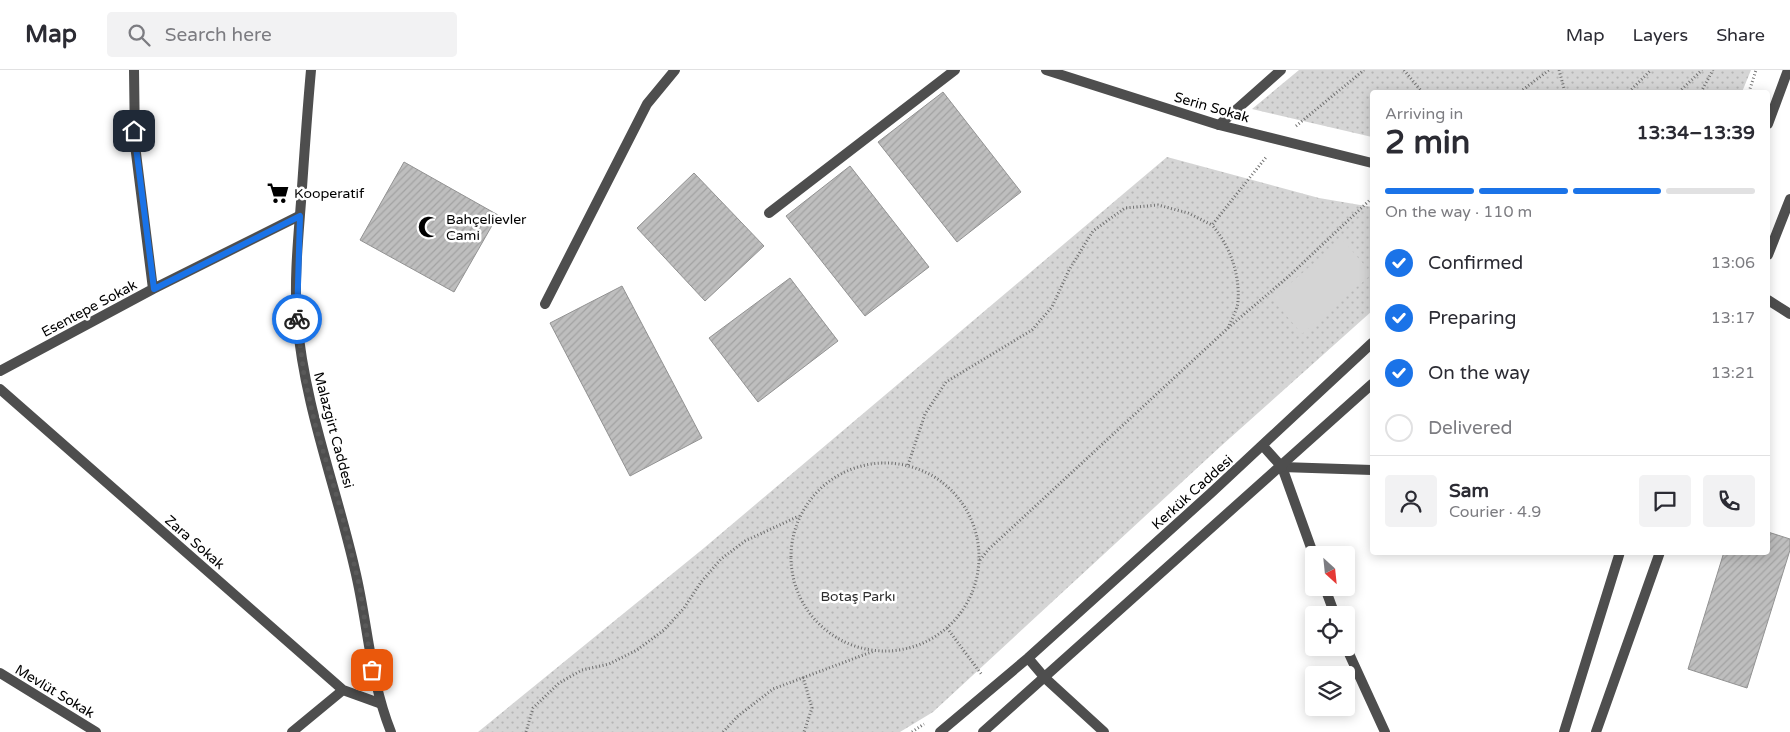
<!DOCTYPE html>
<meta charset="utf-8">
<style>
:root{--surface:#fff;--page:#f2f2f3;--text:#2b2b33;--muted:#7c7c81;--line:#e1e1e2;--accent:#1a73e8}
body{margin:0;font-family:"Varela Round",sans-serif;background:var(--page);color:var(--text);height:100vh;display:flex;flex-direction:column;font-size:19px;white-space:nowrap}
*{box-sizing:border-box;margin:0}
p{font-size:16px;color:var(--muted)}
.icon{flex:none;width:28px;height:28px;fill:none;stroke:currentColor;stroke-width:2;stroke-linecap:round;stroke-linejoin:round}
.map{position:relative;flex:1;overflow:hidden}
.side{position:absolute;left:1370px;top:20px;width:400px;height:465px;display:flex;flex-direction:column;background:var(--surface);border-radius:5px;box-shadow:0 2px 12px #0003}
.side>*{flex:none}
.needle{width:32px;rotate:153deg}
.buttons{position:absolute;left:1305px;top:476px;display:grid;gap:10px}
.buttons a{display:grid;place-items:center;width:50px;height:50px;border-radius:5px;background:var(--surface);box-shadow:0 2px 12px #0003;font-size:25px}
.pin{position:absolute;display:grid;place-items:center;width:42px;height:42px;color:#fff;margin:-21px;border-radius:10px;box-shadow:0 2px 8px #0006}
.courier{position:absolute;display:grid;place-items:center;width:50px;height:50px;margin:-25px;border:4px solid #1a73e8;border-radius:50%;background:#fff;color:#222;box-shadow:0 1px 6px #0007}
.overview em{font-style:normal;font-weight:700}
.overview div{display:flex;flex-direction:column-reverse}
.overview{display:flex;align-items:center;justify-content:space-between;height:85px;padding:0 15px}
h1{font-size:32px;font-weight:700;line-height:38px}
.bar{display:grid;grid-template-columns:repeat(4,1fr);gap:8px 5px;align-content:center;height:60px;padding:0 15px}
.bar i{height:6px;border-radius:4px;background:var(--line)}
.bar .current{background:var(--accent)}
.bar p{grid-column:span 4}
.line{display:flex;align-items:center;gap:12px;padding:0 15px;border-top:1px solid var(--line)}
.line div{flex:1}
.round{display:grid;place-items:center;flex:none;width:52px;height:52px;border-radius:5px;background:var(--page)}
ol{padding:0 15px;list-style:none}
li{display:flex;align-items:center;gap:15px;height:55px}
li p{margin-inline-start:auto}
li .icon{padding:5px;border-radius:50%;background:var(--accent);color:#fff;stroke-width:4}
li:last-child{color:var(--muted)}
li i{width:28px;height:28px;border:2px solid var(--line);border-radius:50%}
header{display:flex;align-items:center;gap:30px;box-sizing:border-box;height:70px;padding:0 25px;background:var(--surface);border-bottom:1px solid var(--line)}
header strong{font-size:24px}
nav{display:flex;gap:28px;margin-inline-start:auto;font-size:18px}
.search{width:350px;height:45px;background:var(--page);display:flex;align-items:center;gap:12px;box-sizing:border-box;padding:0 18px;border-radius:5px;color:var(--muted);font-size:19px}
.map>svg:first-child{display:block}
.green{fill:url(#green-dots)}
.pitch{fill:#d5d5d5}
.building{fill:url(#building-hatch);stroke:#929292}
.lines{fill:none;stroke-linecap:round;stroke-linejoin:round}
.path{stroke:#707070;stroke-width:3;stroke-dasharray:1 2.5;stroke-linecap:butt}
.service{stroke:#4e4e4e;stroke-width:10}
.minor{stroke:#4e4e4e;stroke-width:10}
.tertiary{stroke:#4e4e4e;stroke-width:10}
.done{stroke:#595959;stroke-width:5;stroke-dasharray:0 9}
.route{stroke:#1a73e8;stroke-width:6}
.labels{text-anchor:middle;stroke-width:5;stroke-linejoin:round;paint-order:stroke}
.street-label{font-size:14px;fill:#000;stroke:#fff}
.poi-label{font-size:14px;fill:#000;stroke:#fff;text-anchor:start}
.park-label{font-size:14px;fill:#2c2c2c;stroke:#fff}
</style>
<header>
<strong>Map</strong>
<div class="search"><svg class="icon" aria-label="search" viewBox="0 0 24 24"><circle cx="10" cy="10" r="6"/><path d="M15 15l6 6"/></svg>Search here</div>
<nav><a>Map</a><a>Layers</a><a>Share</a></nav>
</header>
<div class="map">
<svg width="1790" height="662" viewBox="0 0 1790 662">
<defs>
<pattern id="green-dots" width="8" height="8" patternUnits="userSpaceOnUse" patternTransform="scale(1.25)"><rect width="8" height="8" fill="#d5d5d5"/><path d="M2 2h.1M6 6h.1" fill="none" stroke="#b5b5b5" stroke-width="1.8" stroke-linecap="round"/></pattern>
<pattern id="building-hatch" width="6" height="6" patternUnits="userSpaceOnUse" patternTransform="scale(1.25)"><rect width="6" height="6" fill="#bebebe"/><path d="M-1 1l2-2M0 6l6-6M5 7l2-2" fill="none" stroke="#a2a2a2"/></pattern>
</defs>
<rect width="100%" height="100%" fill="#fff"/>
<path class="green" d="M1299,0h452l-9,22h-370v45l-120,-28z
M1167,87l152,41 53,9v104l-151,135 -288,266 -33,20h-422l226,-184z"/>
<path class="pitch" d="M1342,169l30,35 -70,60 -30,-35z"/>
<path class="building" d="M943,22l78,100 -64,50 -79,-100z
M404,92l94,53 -44,77 -94,-52z
M850,96l79,101 -64,49 -79,-100z
M694,103l70,73 -59,55 -68,-73z
M790,208l48,63 -80,61 -49,-64z
M622,216l80,152 -72,38 -80,-153z
M1768,462l22,7v11l-43,138 -59,-19 36,-117h44z"/>
<g class="lines">
<path class="path" d="M1404,0l18,22
M1559,0l6,22
M1520,22l29,-22
M1629,22l22,-22
M1679,22l23,-22
M1701,22l12,-22
M1749,22l7,-22
M1296,56l68,-56
M1228,258l61,-52 83,-78
M791 487a94 94 0 1 1 188 0a94 94 0 1 1-188 0Z
M908,395l17,-51 21,-32 86,-52 20,-23 17,-37 24,-39 32,-23 33,-3 30,8 24,12 55,-69
M980,490l9,-11 239,-221c3,-8 9,-17 10,-26 2,-28 -8,-56 -26,-77
M947,558l35,47
M803,607l9,31 -8,24
M526,662l7,-24 26,-25 23,-13 27,-6 28,-14 27,-20 20,-22 17,-26 20,-23 24,-18 54,-25
M723,662l15,-16 35,-27 101,-38
M912,662l12,-8"/>
<path class="service" d="M1768,230l22,14"/>
<path class="minor" d="M134,0l1,75 18,144
M1219,55l62,-55
M769,143l186,-143
M545,234l102,-200 28,-34
M0,301l153,-82 146,-73
M0,319l343,301 36,13
M1314,486l-32,-89 90,3
M1325,518l10,27
M1346,577l39,85
M0,603l96,59
M1045,608l59,54
M292,662l51,-42"/>
<path class="tertiary" d="M311,0c-4,44 -7,88 -10,132 -3,39 -7,79 -4,117 7,86 39,167 58,251 13,54 15,110 36,162
M1046,0l173,55 153,38
M1768,54l20,-54
M1768,185l22,-56
M1263,376l19,21
M1028,588l17,20
M940,662l88,-74 183,-165 161,-150
M983,662l389,-348
M1564,662l56,-180
M1596,662l64,-180"/>
</g>
<g class="lines">
<path class="done" d="M297,249l7,56 11,49 25,83 20,81 12,82"/>
<path class="route" d="M134,61l20,158 146,-73 -3,103"/>
</g>
<defs>
<g id="supermarket-bare" transform="scale(1.725)"><path d="M-6-5.5h2.5l.6 2H6L4.5 2H-2.5L-4.4-4H-6ZM-1.5 3.2a1.3 1.3 0 1 0 .1 0ZM3 3.2a1.3 1.3 0 1 0 .1 0Z" fill="#000" stroke="#fff" stroke-width="2.5" paint-order="stroke"/></g>
<g id="mosque-bare" transform="scale(1.725)"><path d="M3.5-4.9A6 6 0 1 0 3.5 4.9A5 5 0 1 1 3.5-4.9Z" fill="#000" stroke="#fff" stroke-width="2.5" paint-order="stroke"/></g>
</defs>
<g fill-rule="evenodd">
<use href="#supermarket-bare" x="278" y="123"/>
<use href="#mosque-bare" x="429" y="157"/>
</g>
<g class="labels">
<g class="street-label">
<text transform="translate(1212 37) rotate(16)" y="5">Serin Sokak</text>
<text transform="translate(89 238) rotate(-28)" y="5">Esentepe Sokak</text>
<text transform="translate(334 360) rotate(75)" y="5">Malazgirt Caddesi</text>
<text transform="translate(1192 422) rotate(-42)" y="5">Kerkük Caddesi</text>
<text transform="translate(195 472) rotate(41)" y="5">Zara Sokak</text>
<text transform="translate(55 621) rotate(31)" y="5">Mevlüt Sokak</text>
</g>
<g class="poi-label">
<text x="294" y="128">Kooperatif</text>
<text x="446" y="154">Bahçelievler<tspan x="446" dy="16">Cami</tspan></text>
</g>
<g class="park-label">
<text x="858" y="531">Botaş Parkı</text>
</g>
</g>
</svg>
<div class="buttons">
<a><svg class="needle" viewBox="-14 -14 28 28"><path d="M0-13l5 13h-10z" fill="#e53935"/><path d="M0 13l5-13h-10z" fill="#7c7c81"/></svg></a>
<a><svg class="icon" aria-label="locate" viewBox="0 0 24 24"><circle cx="12" cy="12" r="6"/><path d="M12 2v4M12 18v4M2 12h4M18 12h4"/></svg></a>
<a><svg class="icon" aria-label="layers" viewBox="0 0 24 24"><path d="M12 4l9 5-9 5-9-5zM3 14l9 5 9-5"/></svg></a>
</div>
<div class="pin" style="left:372px;top:600px;background:#ea580c"><svg class="icon" aria-label="bag" viewBox="0 0 24 24"><path d="M5 8h14l-1 12H6zM9 8a3 3 0 0 1 6 0"/></svg></div>
<div class="pin" style="left:134px;top:61px;background:#1f2937"><svg class="icon" aria-label="home" viewBox="0 0 24 24"><path d="M3 11l9-7 9 7M6 9v11h12V9"/></svg></div>
<div class="courier" style="left:297px;top:249px"><svg class="icon" aria-label="bike" viewBox="0 0 24 24"><circle cx="6" cy="16" r="4"/><circle cx="18" cy="16" r="4"/><path d="M6 16l4-8h5l3 8M10 8l3 8H6M13 5h3"/></svg></div>
<section class="side">
<div class="overview"><div><h1>2 min</h1><p>Arriving in</p></div><em>13:34–13:39</em></div>
<div class="bar"><i class="current"></i><i class="current"></i><i class="current"></i><i></i><p>On the way · 110 m</p></div>
<ol>
<li><svg class="icon" aria-label="check" viewBox="0 0 24 24"><path d="M5 12l5 5 9-10"/></svg>Confirmed<p>13:06</p></li>
<li><svg class="icon" aria-label="check" viewBox="0 0 24 24"><path d="M5 12l5 5 9-10"/></svg>Preparing<p>13:17</p></li>
<li><svg class="icon" aria-label="check" viewBox="0 0 24 24"><path d="M5 12l5 5 9-10"/></svg>On the way<p>13:21</p></li>
<li><i></i>Delivered</li>
</ol>
<div class="line" style="height:90px"><a class="round"><svg class="icon" aria-label="person" viewBox="0 0 24 24"><circle cx="12" cy="8" r="4"/><path d="M4 21q1-7 8-7t8 7"/></svg></a><div><b>Sam</b><p>Courier · 4.9</p></div><a class="round"><svg class="icon" aria-label="chat" viewBox="0 0 24 24"><path d="M4 5h16v11H9l-5 4z"/></svg></a><a class="round"><svg class="icon" aria-label="phone" viewBox="0 0 24 24"><path d="M5 4h4l2 5-3 2q2 4 5 5l2-3 5 2v4C11 20 4 13 5 4z"/></svg></a></div>
</section>
</div>
